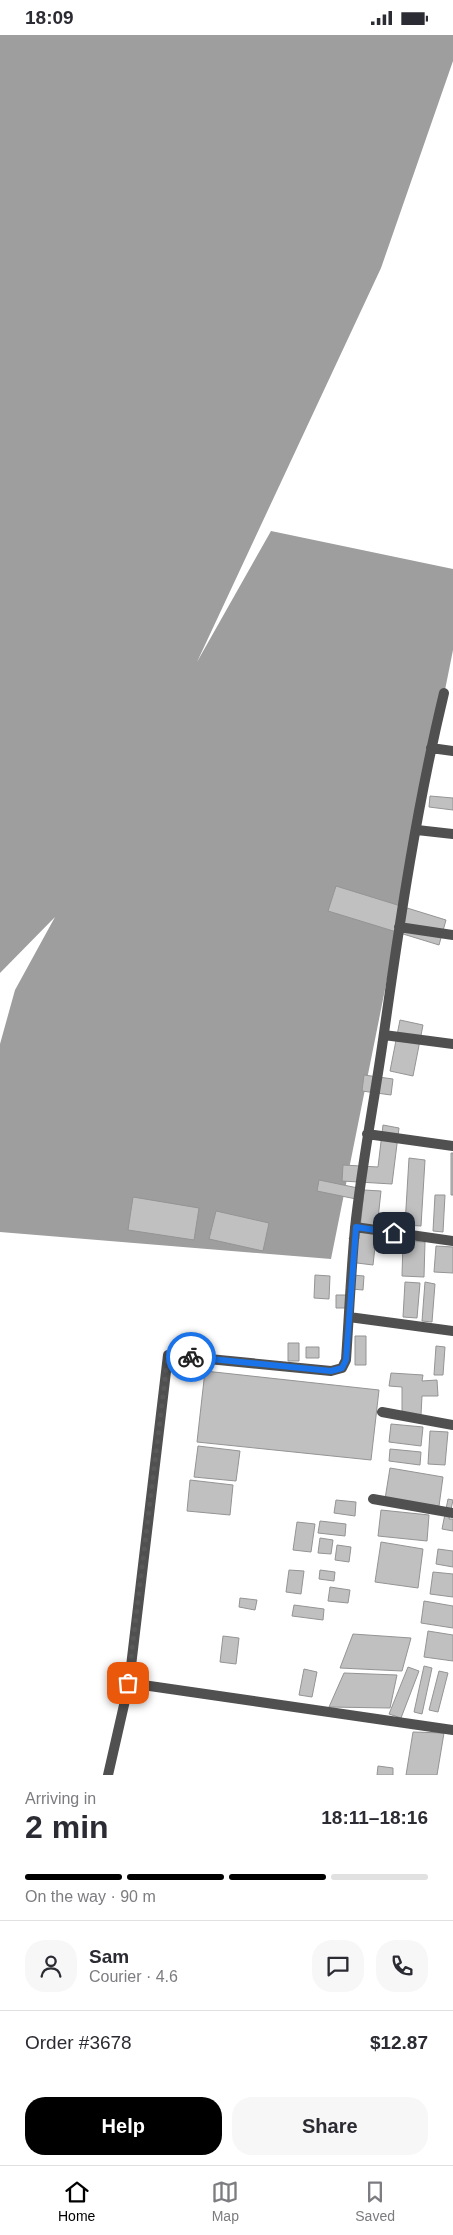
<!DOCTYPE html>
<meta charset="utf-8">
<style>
:root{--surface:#fff;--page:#f7f7f7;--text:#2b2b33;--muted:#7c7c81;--line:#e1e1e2;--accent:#000}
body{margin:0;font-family:Arial,sans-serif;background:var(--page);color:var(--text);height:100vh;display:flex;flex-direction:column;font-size:19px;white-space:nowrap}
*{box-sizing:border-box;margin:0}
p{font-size:16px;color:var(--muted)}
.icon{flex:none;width:28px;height:28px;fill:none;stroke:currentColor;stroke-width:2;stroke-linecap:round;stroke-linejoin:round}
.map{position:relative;height:1740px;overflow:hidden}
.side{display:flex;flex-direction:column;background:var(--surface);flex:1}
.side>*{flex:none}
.pin{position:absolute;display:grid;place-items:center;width:42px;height:42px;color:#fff;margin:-21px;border-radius:10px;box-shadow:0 2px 8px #0006}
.courier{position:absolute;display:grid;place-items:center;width:50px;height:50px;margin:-25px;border:4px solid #1a73e8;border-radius:50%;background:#fff;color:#222;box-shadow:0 1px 6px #0007}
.headline em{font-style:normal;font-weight:800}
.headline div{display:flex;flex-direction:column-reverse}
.headline{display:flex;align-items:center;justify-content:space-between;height:85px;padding:0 25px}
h1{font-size:32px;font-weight:800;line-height:38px}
.bar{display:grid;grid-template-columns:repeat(4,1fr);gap:8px 5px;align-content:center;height:60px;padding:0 25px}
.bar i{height:6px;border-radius:4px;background:var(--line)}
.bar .selected{background:var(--accent)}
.bar p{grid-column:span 4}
.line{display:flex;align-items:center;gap:12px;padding:0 25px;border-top:1px solid var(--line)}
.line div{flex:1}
.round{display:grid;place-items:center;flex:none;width:52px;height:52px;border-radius:20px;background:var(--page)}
.action{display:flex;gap:10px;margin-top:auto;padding:10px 25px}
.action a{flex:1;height:58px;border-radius:20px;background:var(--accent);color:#fff;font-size:20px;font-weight:800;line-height:58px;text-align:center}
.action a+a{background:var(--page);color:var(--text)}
.status{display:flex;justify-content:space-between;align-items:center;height:35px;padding:0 25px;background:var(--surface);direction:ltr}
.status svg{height:14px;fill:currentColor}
.menu{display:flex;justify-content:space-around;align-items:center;height:70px;border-top:1px solid var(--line);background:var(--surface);font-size:14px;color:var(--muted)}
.menu a{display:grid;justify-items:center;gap:2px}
.menu .selected{color:var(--accent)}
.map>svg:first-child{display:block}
.water{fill:#9e9e9e}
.building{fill:#c0c0c0;stroke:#949494}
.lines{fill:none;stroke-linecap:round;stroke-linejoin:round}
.street{stroke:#505050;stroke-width:10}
.done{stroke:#595959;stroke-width:5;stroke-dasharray:0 9}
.route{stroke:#1a73e8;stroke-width:6}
</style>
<div class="status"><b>18:09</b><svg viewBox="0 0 49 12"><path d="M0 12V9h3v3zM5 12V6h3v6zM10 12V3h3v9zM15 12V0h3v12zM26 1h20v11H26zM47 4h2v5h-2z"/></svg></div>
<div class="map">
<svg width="453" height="1740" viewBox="0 0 453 1740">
<rect width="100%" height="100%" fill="#fff"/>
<path class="water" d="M0,0h453v26l-72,207 -184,394 74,-131 182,38v81l-122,609 -331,-27v-188l15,-54 40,-73 -55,56z"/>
<path class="building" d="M430,761l23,2v12l-24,-3z
M336,851l110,34 -7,25 -111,-34z
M400,985l23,5 -10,51 -23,-5z
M364,1040l29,4 -2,16 -29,-4z
M383,1090l16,3 -7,56 -50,-3 1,-16 35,2z
M451,1118h2v42h-2z
M409,1123l16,2 -4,66 -16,-1z
M319,1145l39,8 -2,11 -39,-8z
M364,1155l17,1 -8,74 -16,-2 -8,-25 10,1z
M435,1160h10l-2,37 -10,-1z
M133,1162l66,11 -5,32 -66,-10z
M216,1176l53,12 -6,28 -54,-12z
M403,1206l22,1 -1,35 -22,-1z
M436,1211l17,1v26l-19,-1z
M315,1240l15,1 -1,23 -15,-1z
M352,1240l12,1 -1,14 -12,-1z
M405,1247l15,1 -3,35 -14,-1z
M425,1247l10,2 -3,38 -10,-1z
M336,1260h15v13h-15z
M355,1301h11v29h-11z
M288,1308h11v18h-11z
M436,1311l9,1 -2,28h-9z
M306,1312h13v11h-13z
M205,1336l174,19 -8,70 -174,-18z
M391,1338l32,2 -1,6 15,-1 1,16h-16l-1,19 -19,-1v-27l-13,-1z
M391,1389l32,3 -2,19 -32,-4z
M430,1396l18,1 -3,33 -17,-1z
M198,1411l42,5 -4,30 -42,-4z
M390,1414l31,3 -1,13 -31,-4z
M390,1433l53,9 -4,29 -54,-7z
M190,1445l43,5 -3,30 -43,-4z
M448,1464l5,1 -4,19h4v12l-11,-2z
M336,1465l20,2 -1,14 -21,-3z
M381,1475l48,5 -2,26 -49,-5z
M320,1486l26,3 -1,12 -27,-3z
M297,1487l18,2 -4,28 -18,-2z
M320,1503l13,2 -2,14 -13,-1z
M381,1507l42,7 -5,39 -43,-6z
M337,1510l14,2 -2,15 -14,-2z
M438,1514l15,2v16l-17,-3z
M289,1535l15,1 -3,23 -15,-2z
M320,1535l15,2 -1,9 -15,-2z
M433,1537l20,2v23l-23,-3z
M330,1552l20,3 -2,13 -20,-2z
M240,1563l17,2 -2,10 -16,-3z
M424,1566l29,5v22l-32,-5z
M294,1570l30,4 -1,11 -31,-4z
M428,1596l25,4v26l-29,-4z
M353,1599l58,4 -9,33 -62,-3z
M223,1601l16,2 -3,26 -16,-2z
M424,1631l8,2 -10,46 -8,-2z
M408,1632l11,4 -18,47 -12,-4z
M304,1634l13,3 -5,25 -13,-2z
M439,1636l9,2 -10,39 -9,-2z
M344,1638l53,2 -7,33 -61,-1z
M413,1697l31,1 -7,42h-31z
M378,1731l15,2v7h-16z"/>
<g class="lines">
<path class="street" d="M431,713l22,3
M417,795l36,4
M399,892l54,8
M384,1000l69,9
M367,1099l86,12
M355,1192l98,14
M349,1282l104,14
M382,1377l71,13
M373,1464l80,14
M129,1648l324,47
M108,1740l21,-92 39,-328 163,16 11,-3 4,-8c3,-44 5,-88 9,-132 7,-66 20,-130 29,-195 16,-114 33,-228 60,-340"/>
</g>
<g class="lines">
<path class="done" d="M128,1648l40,-328 23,2"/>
<path class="route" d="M191,1322l140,14 11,-3 4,-8 10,-133 38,6"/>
</g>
</svg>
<div class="pin" style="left:128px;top:1648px;background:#ea580c"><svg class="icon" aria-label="bag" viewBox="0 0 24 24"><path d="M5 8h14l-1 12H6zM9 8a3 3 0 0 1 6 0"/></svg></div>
<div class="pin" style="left:394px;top:1198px;background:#1f2937"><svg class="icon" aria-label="home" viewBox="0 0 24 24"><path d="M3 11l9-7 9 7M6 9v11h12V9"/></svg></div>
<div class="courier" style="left:191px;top:1322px"><svg class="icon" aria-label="bike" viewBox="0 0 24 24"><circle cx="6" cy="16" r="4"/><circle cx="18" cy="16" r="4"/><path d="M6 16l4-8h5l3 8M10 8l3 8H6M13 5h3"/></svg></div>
</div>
<section class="side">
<div class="headline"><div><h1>2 min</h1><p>Arriving in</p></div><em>18:11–18:16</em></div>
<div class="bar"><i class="selected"></i><i class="selected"></i><i class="selected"></i><i></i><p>On the way · 90 m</p></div>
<div class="line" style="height:90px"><a class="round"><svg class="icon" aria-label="person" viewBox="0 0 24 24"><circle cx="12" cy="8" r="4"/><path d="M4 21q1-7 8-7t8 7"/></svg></a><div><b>Sam</b><p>Courier · 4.6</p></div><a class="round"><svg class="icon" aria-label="chat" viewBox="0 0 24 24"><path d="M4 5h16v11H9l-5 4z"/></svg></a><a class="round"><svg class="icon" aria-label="phone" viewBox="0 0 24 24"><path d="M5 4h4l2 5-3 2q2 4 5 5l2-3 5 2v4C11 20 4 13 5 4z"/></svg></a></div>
<div class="line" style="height:65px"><div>Order #3678</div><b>$12.87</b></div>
<div class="action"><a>Help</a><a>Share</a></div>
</section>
<nav class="menu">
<a class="selected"><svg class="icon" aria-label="home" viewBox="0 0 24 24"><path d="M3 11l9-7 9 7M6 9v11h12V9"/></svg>Home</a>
<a><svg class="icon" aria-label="map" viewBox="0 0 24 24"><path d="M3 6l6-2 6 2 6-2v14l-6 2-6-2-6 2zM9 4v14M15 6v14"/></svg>Map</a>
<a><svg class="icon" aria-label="saved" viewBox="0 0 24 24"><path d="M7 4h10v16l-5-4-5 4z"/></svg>Saved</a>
</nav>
